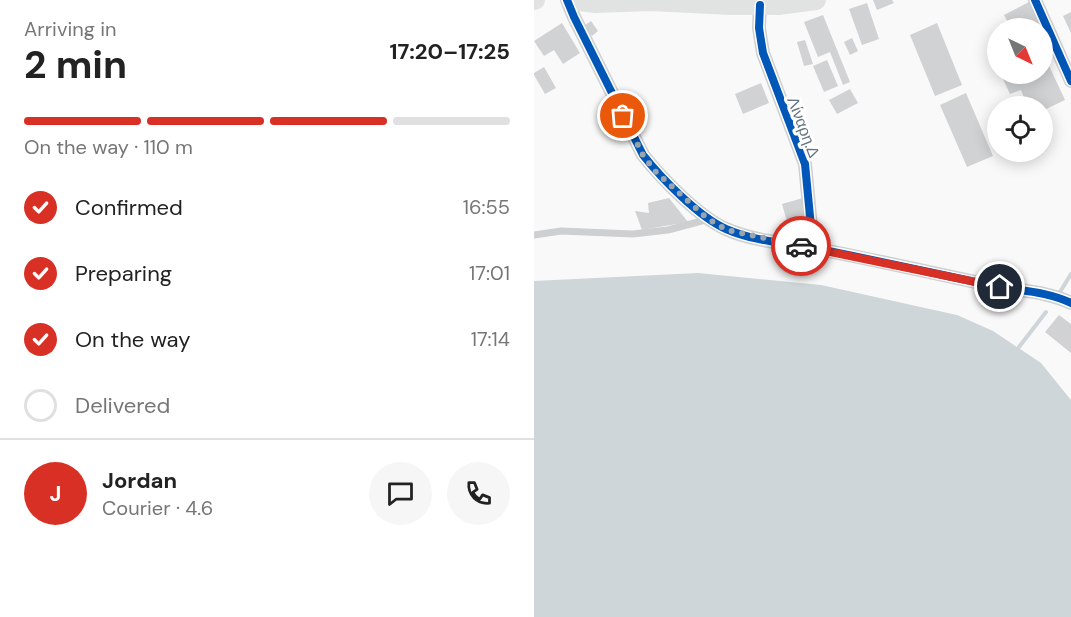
<!DOCTYPE html>
<meta charset="utf-8">
<style>
:root{--surface:#fff;--page:#f6f6f6;--text:#222;--muted:#767676;--line:#e0e0e0;--accent:#d93025}
body{margin:0;font-family:"DM Sans",sans-serif;background:var(--page);color:var(--text);height:100vh;display:flex;flex-direction:column;font-size:22px;white-space:nowrap}
*{box-sizing:border-box;margin:0}
p{font-size:20px;color:var(--muted)}
.icon{flex:none;width:33px;height:33px;fill:none;stroke:currentColor;stroke-width:2;stroke-linecap:round;stroke-linejoin:round}
.map{position:relative;flex:1;overflow:hidden}
.sheet{display:flex;flex-direction:column;background:var(--surface);width:534px}
.sheet>*{flex:none}
.needle{width:39px;rotate:137deg}
.fabs{position:absolute;left:453px;top:18px;display:grid;gap:12px}
.fabs a{display:grid;place-items:center;width:66px;height:66px;border-radius:50%;background:var(--surface);box-shadow:0 3px 15px #0003;font-size:30px}
.pin{position:absolute;display:grid;place-items:center;width:51px;height:51px;color:#fff;margin:-26px;border:3px solid #fff;border-radius:50%;box-shadow:0 2px 6px #0007}
.courier{position:absolute;display:grid;place-items:center;width:60px;height:60px;margin:-30px;border:4px solid #d93025;border-radius:50%;background:#fff;color:#222;box-shadow:0 2px 8px #0007}
.summary em{font-style:normal;font-weight:700}
.summary div{display:flex;flex-direction:column-reverse}
.summary{display:flex;align-items:center;justify-content:space-between;height:102px;padding:0 24px}
h1{font-size:39px;font-weight:700;line-height:45px}
.bar{display:grid;grid-template-columns:repeat(4,1fr);gap:9px 6px;align-content:center;height:72px;padding:0 24px}
.bar i{height:8px;border-radius:4px;background:var(--line)}
.bar .on{background:var(--accent)}
.bar p{grid-column:span 4}
.line{display:flex;align-items:center;gap:15px;padding:0 24px;border-top:2px solid var(--line)}
.line div{flex:1}
.round{display:grid;place-items:center;flex:none;width:63px;height:63px;border-radius:32px;background:var(--page)}
ol{padding:0 24px;list-style:none}
li{display:flex;align-items:center;gap:18px;height:66px}
li p{margin-inline-start:auto}
li .icon{padding:6px;border-radius:50%;background:var(--accent);color:#fff;stroke-width:4}
li:last-child{color:var(--muted)}
li i{width:33px;height:33px;border:3px solid var(--line);border-radius:50%}
main{display:flex;flex:1;min-height:0}
.map>svg:first-child{display:block}
.water{fill:#ced6d9}
.lines{fill:none;stroke-linecap:round;stroke-linejoin:round}
.stream{stroke:#ced6d9;stroke-width:4}
.building{fill:#d0d2d3}
.lane{stroke:#cecfd0;stroke-width:7}
.street{stroke:#cecfd0;stroke-width:14}
.secondary{stroke:#e1e2e2;stroke-width:20}
.cycleway-casing{stroke:#fff;stroke-width:11}
.cycleway{stroke:#0057b8;stroke-width:8}
.done{stroke:#99a4ac;stroke-width:6;stroke-dasharray:0 10.8}
.route{stroke:#d93025;stroke-width:8}
.labels{text-anchor:middle;stroke-width:6;stroke-linejoin:round;paint-order:stroke}
.street-label{font-size:16px;fill:#657683;stroke:#fff}
</style>
<main>
<section class="sheet">
<div class="summary"><div><h1>2 min</h1><p>Arriving in</p></div><em>17:20–17:25</em></div>
<div class="bar"><i class="on"></i><i class="on"></i><i class="on"></i><i></i><p>On the way · 110 m</p></div>
<ol>
<li><svg class="icon" aria-label="check" viewBox="0 0 24 24"><path d="M5 12l5 5 9-10"/></svg>Confirmed<p>16:55</p></li>
<li><svg class="icon" aria-label="check" viewBox="0 0 24 24"><path d="M5 12l5 5 9-10"/></svg>Preparing<p>17:01</p></li>
<li><svg class="icon" aria-label="check" viewBox="0 0 24 24"><path d="M5 12l5 5 9-10"/></svg>On the way<p>17:14</p></li>
<li><i></i>Delivered</li>
</ol>
<div class="line" style="height:108px"><b class="round" style="background:var(--accent);color:#fff">J</b><div><b>Jordan</b><p>Courier · 4.6</p></div><a class="round"><svg class="icon" aria-label="chat" viewBox="0 0 24 24"><path d="M4 5h16v11H9l-5 4z"/></svg></a><a class="round"><svg class="icon" aria-label="phone" viewBox="0 0 24 24"><path d="M5 4h4l2 5-3 2q2 4 5 5l2-3 5 2v4C11 20 4 13 5 4z"/></svg></a></div>
</section>
<div class="map">
<svg width="537" height="617" viewBox="0 0 537 617">
<rect width="100%" height="100%" fill="#f9f9f9"/>
<path class="water" d="M164,273l123,12 136,30 36,16 48,32 30,37v217h-537v-336z"/>
<g class="lines">
<path class="stream" d="M526,292l11,-18
M485,347l27,-35"/>
</g>
<path class="building" d="M339,0h19l2,3 -17,7z
M495,2l12,22 -9,4h-21l-7,-13z
M333,3l12,36 -17,6 -13,-36z
M537,12v21l-8,-17z
M289,15l27,67 -7,3 -13,-33 -12,5 -14,-35z
M57,21l7,10 -6,5 -8,-10z
M28,23l18,30 -17,11 -9,-14 -10,6 -10,-15z
M403,23l25,62 -27,11 -25,-61z
M318,38l6,13 -8,4 -6,-13z
M271,40l8,24 -9,2 -7,-24z
M511,57l20,43 -23,11v-5h-31l14,-6 -4,-10 -11,4 -8,-17 8,-3h32v-16z
M293,60l11,26 -14,6 -11,-26z
M10,67l12,21 -11,6 -11,-19v-2z
M227,83l8,20 -26,11 -8,-20z
M316,89l8,14 -21,11 -8,-14z
M432,93l27,63 -26,11 -27,-62z
M135,198l19,24 -46,8 -7,-19 14,2 -1,-10z
M269,198l5,22 -20,5 -6,-21z
M525,315l12,9v29l-26,-21z"/>
<g class="lines">
<path class="lane" d="M0,235l27,-4 72,3 35,-4 41,-11"/>
<path class="street" d="M33,0l7,17 69,138c19,24 56,62 83,74 27,12 59,14 87,19
M501,0l36,81
M226,5l-1,23 4,25 42,111 8,84c62,12 124,26 186,39 24,4 50,5 72,16"/>
<path class="secondary" d="M0,0h1
M37,0l25,3 54,-2 81,4h47l38,-5"/>
<g class="cycleway-casing">
<path id="cycleway" d="M33,0l7,17 69,138c19,24 56,62 83,74 27,12 59,14 87,19
M501,0l36,81
M226,5l-1,23 4,25 42,111 8,84c62,12 124,26 186,39 24,4 50,5 72,16"/>
</g>
<use href="#cycleway" class="cycleway"/>
</g>
<g class="lines">
<path class="done" d="M89,116l20,39 12,16 53,48 19,11 74,16"/>
<path class="route" d="M267,246l199,41"/>
</g>
<g class="labels">
<g class="street-label">
<text transform="translate(270 127) rotate(69)" y="6">Λίναρη.Δ</text>
</g>
</g>
</svg>
<div class="fabs">
<a><svg class="needle" viewBox="-14 -14 28 28"><path d="M0-13l5 13h-10z" fill="#e53935"/><path d="M0 13l5-13h-10z" fill="#767676"/></svg></a>
<a><svg class="icon" aria-label="locate" viewBox="0 0 24 24"><circle cx="12" cy="12" r="6"/><path d="M12 2v4M12 18v4M2 12h4M18 12h4"/></svg></a>
</div>
<div class="pin" style="left:89px;top:116px;background:#ea580c"><svg class="icon" aria-label="bag" viewBox="0 0 24 24"><path d="M5 8h14l-1 12H6zM9 8a3 3 0 0 1 6 0"/></svg></div>
<div class="pin" style="left:466px;top:287px;background:#1f2937"><svg class="icon" aria-label="home" viewBox="0 0 24 24"><path d="M3 11l9-7 9 7M6 9v11h12V9"/></svg></div>
<div class="courier" style="left:267px;top:246px"><svg class="icon" aria-label="car" viewBox="0 0 24 24"><path d="M5 17H2v-5l4-1 3-4h7l3 4 3 1v5h-3M9 17h6M6 11h13"/><circle cx="7" cy="17" r="2"/><circle cx="17" cy="17" r="2"/></svg></div>
</div>
</main>
